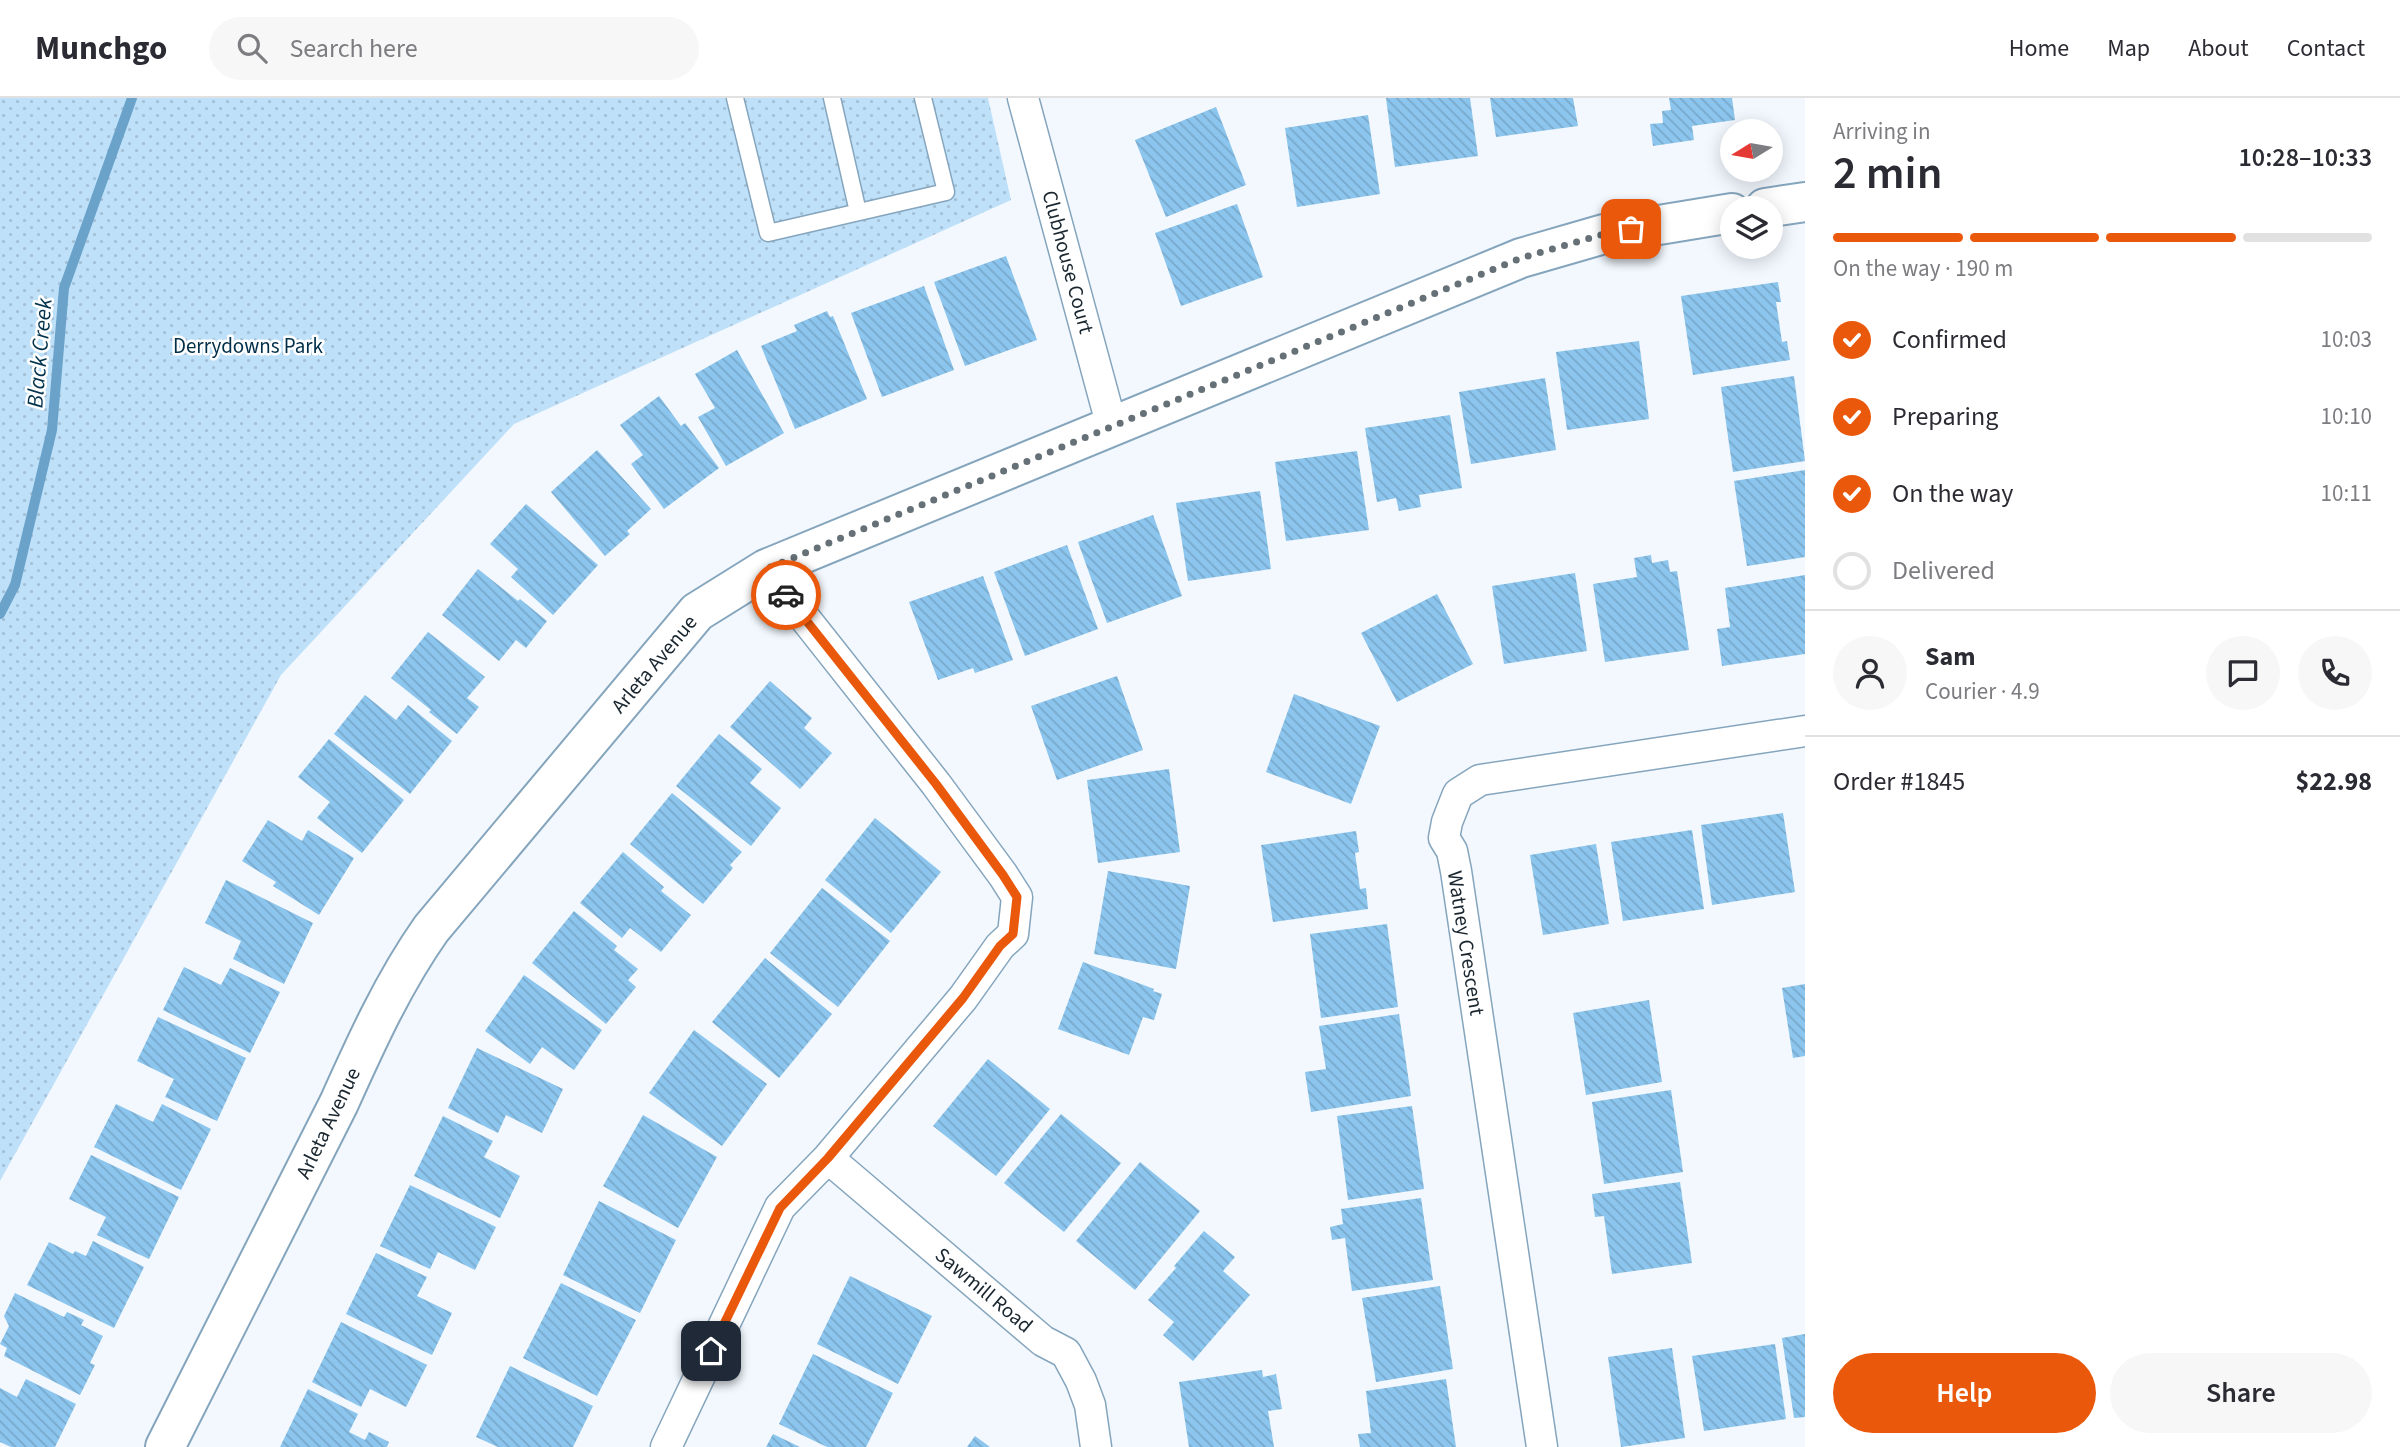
<!DOCTYPE html>
<meta charset="utf-8">
<style>
:root{--surface:#fff;--page:#f7f7f7;--text:#2b2b33;--muted:#7c7c81;--line:#e1e1e2;--accent:#ea580c}
body{margin:0;font-family:"Source Sans 3",sans-serif;background:var(--page);color:var(--text);height:100vh;display:flex;flex-direction:column;font-size:26px;white-space:nowrap}
*{box-sizing:border-box;margin:0}
p{font-size:23px;color:var(--muted)}
.icon{flex:none;width:38px;height:38px;fill:none;stroke:currentColor;stroke-width:2;stroke-linecap:round;stroke-linejoin:round}
.map{position:relative;flex:1;overflow:hidden}
.details{display:flex;flex-direction:column;background:var(--surface);width:595px}
.details>*{flex:none}
.needle{width:46px;rotate:259deg}
.buttons{position:absolute;left:1720px;top:21px;display:grid;gap:14px}
.buttons a{display:grid;place-items:center;width:63px;height:63px;border-radius:50%;background:var(--surface);box-shadow:0 4px 18px #0003;font-size:35px}
.pin{position:absolute;display:grid;place-items:center;width:60px;height:60px;color:#fff;margin:-30px;border-radius:14px;box-shadow:0 4px 10px #0006}
.courier{position:absolute;display:grid;place-items:center;width:70px;height:70px;margin:-35px;border:5px solid #ea580c;border-radius:50%;background:#fff;color:#222;box-shadow:0 2px 9px #0007}
.headline em{font-style:normal;font-weight:600}
.headline div{display:flex;flex-direction:column-reverse}
.headline{display:flex;align-items:center;justify-content:space-between;height:119px;padding:0 28px}
h1{font-size:46px;font-weight:600;line-height:52px}
.bar{display:grid;grid-template-columns:repeat(4,1fr);gap:10px 7px;align-content:center;height:84px;padding:0 28px}
.bar i{height:9px;border-radius:5px;background:var(--line)}
.bar .active{background:var(--accent)}
.bar p{grid-column:span 4}
.line{display:flex;align-items:center;gap:18px;padding:0 28px;border-top:2px solid var(--line)}
.line div{flex:1}
.round{display:grid;place-items:center;flex:none;width:74px;height:74px;border-radius:37px;background:var(--page)}
ol{padding:0 28px;list-style:none}
li{display:flex;align-items:center;gap:21px;height:77px}
li p{margin-inline-start:auto}
li .icon{padding:7px;border-radius:50%;background:var(--accent);color:#fff;stroke-width:4}
li:last-child{color:var(--muted)}
li i{width:38px;height:38px;border:4px solid var(--line);border-radius:50%}
.primary-button{display:flex;gap:14px;margin-top:auto;padding:14px 28px}
.primary-button a{flex:1;height:80px;border-radius:42px;background:var(--accent);color:#fff;font-size:28px;font-weight:600;line-height:80px;text-align:center}
.primary-button a+a{background:var(--page);color:var(--text)}
header{display:flex;align-items:center;gap:42px;box-sizing:border-box;height:98px;padding:0 35px;background:var(--surface);border-bottom:2px solid var(--line)}
header strong{font-size:33px}
nav{display:flex;gap:38px;margin-inline-start:auto;font-size:24px}
.search{width:490px;height:63px;background:var(--page);display:flex;align-items:center;gap:18px;box-sizing:border-box;padding:0 24px;border-radius:38px;color:var(--muted);font-size:26px}
main{display:flex;flex:1;min-height:0}
.map>svg:first-child{display:block}
.park{fill:url(#park-dots)}
.lines{fill:none;stroke-linecap:round;stroke-linejoin:round}
.stream{stroke:#6aa2c9;stroke-width:10}
.building{fill:url(#building-back-hatch)}
.service-casing{stroke:#85a5bd;stroke-width:19}
.minor-casing{stroke:#85a5bd;stroke-width:33}
.tertiary-casing{stroke:#85a5bd;stroke-width:42}
.service{stroke:#fff;stroke-width:16}
.minor{stroke:#fff;stroke-width:30}
.tertiary{stroke:#fff;stroke-width:38}
.done{stroke:#657077;stroke-width:7;stroke-dasharray:0 12.6}
.route{stroke:#ea580c;stroke-width:9}
.labels{text-anchor:middle;stroke-width:5;stroke-linejoin:round;paint-order:stroke}
.street-label{font-size:21px;fill:#19262f;stroke:#fff}
.park-label{font-size:21px;fill:#002f4a;stroke:#fff}
.water-label{font-size:23px;font-style:italic;fill:#02324c;stroke:#fff}
</style>
<header>
<strong>Munchgo</strong>
<div class="search"><svg class="icon" aria-label="search" viewBox="0 0 24 24"><circle cx="10" cy="10" r="6"/><path d="M15 15l6 6"/></svg>Search here</div>
<nav><a>Home</a><a>Map</a><a>About</a><a>Contact</a></nav>
</header>
<main>
<div class="map">
<svg width="1805" height="1349" viewBox="0 0 1805 1349">
<defs>
<pattern id="park-dots" width="8" height="8" patternUnits="userSpaceOnUse" patternTransform="scale(1.75)"><rect width="8" height="8" fill="#bee0f9"/><path d="M2 2h.1M6 6h.1" fill="none" stroke="#a3c0d6" stroke-width="1.8" stroke-linecap="round"/></pattern>
<pattern id="building-back-hatch" width="6" height="6" patternUnits="userSpaceOnUse" patternTransform="scale(1.75)"><rect width="6" height="6" fill="#8cc5ed"/><path d="M-1 5l2 2M0 0l6 6M5-1l2 2" fill="none" stroke="#78a9cc"/></pattern>
</defs>
<rect width="100%" height="100%" fill="#f2f8fe"/>
<path class="park" d="M0,0h988l23,102 -497,224 -233,251 -281,506z"/>
<g class="lines">
<path class="stream" d="M0,516l15,-29 37,-155 12,-142 68,-190"/>
</g>
<path class="building" d="M1386,0h84l8,58 -83,11z
M1490,0h83l5,28 -82,11z
M1669,0h63l3,22 -43,6 2,14 -41,6 -3,-22 13,-1 -1,-12 9,-1z
M1216,9l30,78 -80,32 -31,-77z
M1368,17l12,79 -83,13 -12,-79z
M1237,106l26,73 -82,29 -26,-73z
M1006,158l31,84 -72,26 -31,-84z
M1778,184l3,20h-5l6,40 5,-1 3,19 -97,15 -12,-79z
M924,188l30,84 -72,27 -31,-84z
M827,213l3,6 3,-1 34,83 -72,30 -34,-83 36,-15 -3,-6z
M1639,243l10,78 -82,11 -11,-78z
M737,252l47,83 -58,33 -28,-49 17,-9 -20,-34z
M1794,278l11,85 -72,11 -12,-85z
M1545,280l11,72 -85,14 -12,-72z
M659,298l22,30 4,-3 34,45 -55,41 -33,-45 12,-9 -23,-30z
M1450,317l12,73 -43,7 2,12 -22,4 -3,-13 -19,4 -12,-74z
M597,352l54,59 -24,22 3,3 -25,22 -54,-64z
M1357,353l12,79 -83,11 -11,-79z
M1805,372v87l-58,9 -13,-85z
M1260,393l11,78 -83,12 -12,-78z
M526,406l72,61 -45,50 -42,-38 7,-8 -28,-25z
M1153,417l29,81 -75,27 -29,-81z
M1067,447l31,84 -73,27 -31,-84z
M1651,457l1,8 16,-3 2,12 7,-1 12,79 -84,12 -12,-78 44,-7 -3,-19z
M478,471l40,32 2,-2 27,22 -21,27 -10,-8 -17,21 -57,-46z
M1575,475l12,78 -83,13 -12,-78z
M1805,477v79l-83,12 -5,-37 13,-2 -5,-39z
M983,478l30,84 -38,13 -2,-5 -35,12 -29,-78z
M1437,496l36,70 -76,38 -36,-69z
M428,534l57,45 -18,21 12,9 -22,27 -28,-22 2,-2 -40,-32z
M1117,578l26,74 -86,30 -26,-74z
M770,583l42,37 -8,10 28,25 -32,36 -70,-62z
M1294,596l86,32 -29,78 -85,-32z
M365,597l31,25 12,-15 44,36 -42,53 -76,-60z
M719,636l43,35 -12,14 31,25 -30,38 -75,-60z
M329,641l75,61 -42,53 -45,-35 13,-16 -32,-25z
M1169,671l11,83 -82,11 -11,-83z
M672,695l70,59 -12,13 3,3 -30,36 -73,-60z
M1783,715l12,79 -83,13 -11,-80z
M875,720l66,54 -50,61 -66,-53z
M268,722l34,21 6,-11 46,28 -35,57 -46,-29 3,-4 -34,-21z
M1692,732l12,79 -81,12 -12,-79z
M1356,733l3,21 -4,1 5,36 6,-1 2,21 -95,13 -12,-77z
M1596,746l13,80 -66,11 -13,-80z
M623,754l41,35 -3,4 30,24 -30,37 -31,-24 -8,10 -42,-35z
M1108,773l82,15 -14,83 -82,-15z
M226,782l87,43 -29,61 -51,-25 8,-18 -36,-18z
M822,790l68,53 -52,66 -68,-54z
M574,813l43,35 -3,4 24,19 -10,11 8,7 -30,37 -74,-61z
M1387,826l11,83 -77,11 -11,-84z
M765,860l67,56 -53,64 -67,-56z
M1083,864l71,27 -1,2 9,3 -8,26 -11,-3 -14,38 -71,-26z
M184,869l37,18 9,-17 50,24 -30,61 -87,-43z
M524,877l78,55 -28,40 -32,-23 -12,17 -45,-33z
M1805,886v72l-12,2 -11,-70z
M1649,902l13,82 -76,13 -13,-82z
M1399,916l12,82 -100,16 -6,-40 21,-3 -7,-43z
M158,919l88,41 -29,63 -52,-24 9,-18 -37,-18z
M694,932l73,54 -45,62 -73,-53z
M477,950l86,41 -21,44 -36,-18 -8,18 -50,-25z
M988,961l62,50 -54,67 -63,-50z
M1671,992l12,82 -79,12 -12,-82z
M116,1006l37,18 9,-18 49,25 -30,61 -87,-43z
M1412,1008l12,83 -76,11 -11,-84z
M1061,1016l60,49 -57,69 -60,-49z
M643,1017l74,42 -39,71 -75,-42z
M443,1018l50,25 -9,16 36,19 -20,42 -86,-42z
M91,1057l88,42 -30,62 -52,-24 9,-18 -37,-18z
M1140,1064l60,49 -65,79 -59,-49z
M1680,1084l12,81 -80,11 -8,-58 -9,1 -3,-23z
M410,1087l86,42 -21,43 -37,-18 -8,17 -50,-23z
M1421,1100l12,82 -81,11 -7,-53 -13,2 -2,-13 13,-3 -2,-15z
M599,1103l77,39 -36,73 -77,-38z
M1204,1133l31,26 -12,14 27,24 -57,66 -30,-26 11,-13 -26,-22 28,-32 -2,-2z
M93,1143l51,26 -30,61 -87,-43 22,-43 24,12 2,-3 11,5z
M376,1155l51,24 -10,19 35,17 -20,42 -86,-41z
M850,1178l82,40 -34,68 -81,-40z
M561,1185l75,37 -39,76 -74,-38z
M1440,1188l13,83 -77,13 -14,-84z
M15,1195l49,24 3,-5 17,8 -3,5 22,11 -13,27 5,2 -15,30 -76,-39 3,-8 -7,-4 9,-18 -5,-10z
M341,1224l86,43 -21,42 -36,-18 -9,18 -49,-25z
M1805,1236v83l-11,1 -12,-80z
M1775,1246l11,75 -82,12 -12,-75z
M1672,1250l13,90 -64,9 -13,-90z
M813,1256l80,39 -27,54h-39l-48,-23z
M510,1268l83,40 -20,41h-75l-22,-10z
M1262,1272l1,7 13,-3 6,35 -14,2 6,36h-85l-10,-65z
M26,1281l50,25 -21,43h-44l-11,-5v-54l17,9z
M1446,1281l10,68h-96l-2,-13 13,-1 -5,-42z
M308,1291l50,25 -9,18 16,8 4,-8 20,10 -2,5h-107z
M773,1336l27,13h-34z
M975,1338l15,11h-23z"/>
<g class="lines">
<g class="service-casing">
<path id="service" d="M735,0l33,135 178,-41 -23,-94
M832,0l26,114"/>
</g>
<g class="minor-casing">
<path id="minor" d="M1023,0l89,329
M828,1060l215,183 23,12 15,28 9,24 6,42
M666,1349l114,-240 48,-49 135,-160 37,-52 13,-12 4,-37 -14,-22 -67,-91 -170,-215
M1542,1349l-86,-576 -4,-20 -8,-13 3,-16 11,-28 22,-14 325,-49"/>
</g>
<g class="tertiary-casing">
<path id="tertiary" d="M1765,110l40,-6
M165,1349l174,-344c27,-60 54,-120 92,-174l266,-317 69,-43 755,-311 83,-24 128,-21"/>
</g>
<use href="#service" class="service"/>
<use href="#minor" class="minor"/>
<use href="#tertiary" class="tertiary"/>
</g>
<g class="lines">
<path class="done" d="M786,497l-20,-26 755,-311 83,-24 27,-5"/>
<path class="route" d="M711,1253l69,-143 48,-50 135,-160 37,-52 13,-12 4,-37 -14,-22 -67,-91 -150,-189"/>
</g>
<g class="labels">
<g class="street-label">
<text transform="translate(1068 164) rotate(75)" y="7">Clubhouse Court</text>
<text transform="translate(654 566) rotate(-50)" y="7">Arleta Avenue</text>
<text transform="translate(1466 845) rotate(81)" y="7">Watney Crescent</text>
<text transform="translate(328 1025) rotate(-64)" y="7">Arleta Avenue</text>
<text transform="translate(984 1192) rotate(40)" y="7">Sawmill Road</text>
</g>
<g class="park-label">
<text x="248" y="255">Derrydowns Park</text>
</g>
<g class="water-label">
<text transform="translate(39 255) rotate(-85)" y="8">Black Creek</text>
</g>
</g>
</svg>
<div class="buttons">
<a><svg class="needle" viewBox="-14 -14 28 28"><path d="M0-13l5 13h-10z" fill="#e53935"/><path d="M0 13l5-13h-10z" fill="#7c7c81"/></svg></a>
<a><svg class="icon" aria-label="layers" viewBox="0 0 24 24"><path d="M12 4l9 5-9 5-9-5zM3 14l9 5 9-5"/></svg></a>
</div>
<div class="pin" style="left:1631px;top:131px;background:#ea580c"><svg class="icon" aria-label="bag" viewBox="0 0 24 24"><path d="M5 8h14l-1 12H6zM9 8a3 3 0 0 1 6 0"/></svg></div>
<div class="pin" style="left:711px;top:1253px;background:#1f2937"><svg class="icon" aria-label="home" viewBox="0 0 24 24"><path d="M3 11l9-7 9 7M6 9v11h12V9"/></svg></div>
<div class="courier" style="left:786px;top:497px"><svg class="icon" aria-label="car" viewBox="0 0 24 24"><path d="M5 17H2v-5l4-1 3-4h7l3 4 3 1v5h-3M9 17h6M6 11h13"/><circle cx="7" cy="17" r="2"/><circle cx="17" cy="17" r="2"/></svg></div>
</div>
<section class="details">
<div class="headline"><div><h1>2 min</h1><p>Arriving in</p></div><em>10:28–10:33</em></div>
<div class="bar"><i class="active"></i><i class="active"></i><i class="active"></i><i></i><p>On the way · 190 m</p></div>
<ol>
<li><svg class="icon" aria-label="check" viewBox="0 0 24 24"><path d="M5 12l5 5 9-10"/></svg>Confirmed<p>10:03</p></li>
<li><svg class="icon" aria-label="check" viewBox="0 0 24 24"><path d="M5 12l5 5 9-10"/></svg>Preparing<p>10:10</p></li>
<li><svg class="icon" aria-label="check" viewBox="0 0 24 24"><path d="M5 12l5 5 9-10"/></svg>On the way<p>10:11</p></li>
<li><i></i>Delivered</li>
</ol>
<div class="line" style="height:126px"><a class="round"><svg class="icon" aria-label="person" viewBox="0 0 24 24"><circle cx="12" cy="8" r="4"/><path d="M4 21q1-7 8-7t8 7"/></svg></a><div><b>Sam</b><p>Courier · 4.9</p></div><a class="round"><svg class="icon" aria-label="chat" viewBox="0 0 24 24"><path d="M4 5h16v11H9l-5 4z"/></svg></a><a class="round"><svg class="icon" aria-label="phone" viewBox="0 0 24 24"><path d="M5 4h4l2 5-3 2q2 4 5 5l2-3 5 2v4C11 20 4 13 5 4z"/></svg></a></div>
<div class="line" style="height:91px"><div>Order #1845</div><b>$22.98</b></div>
<div class="primary-button"><a>Help</a><a>Share</a></div>
</section>
</main>
